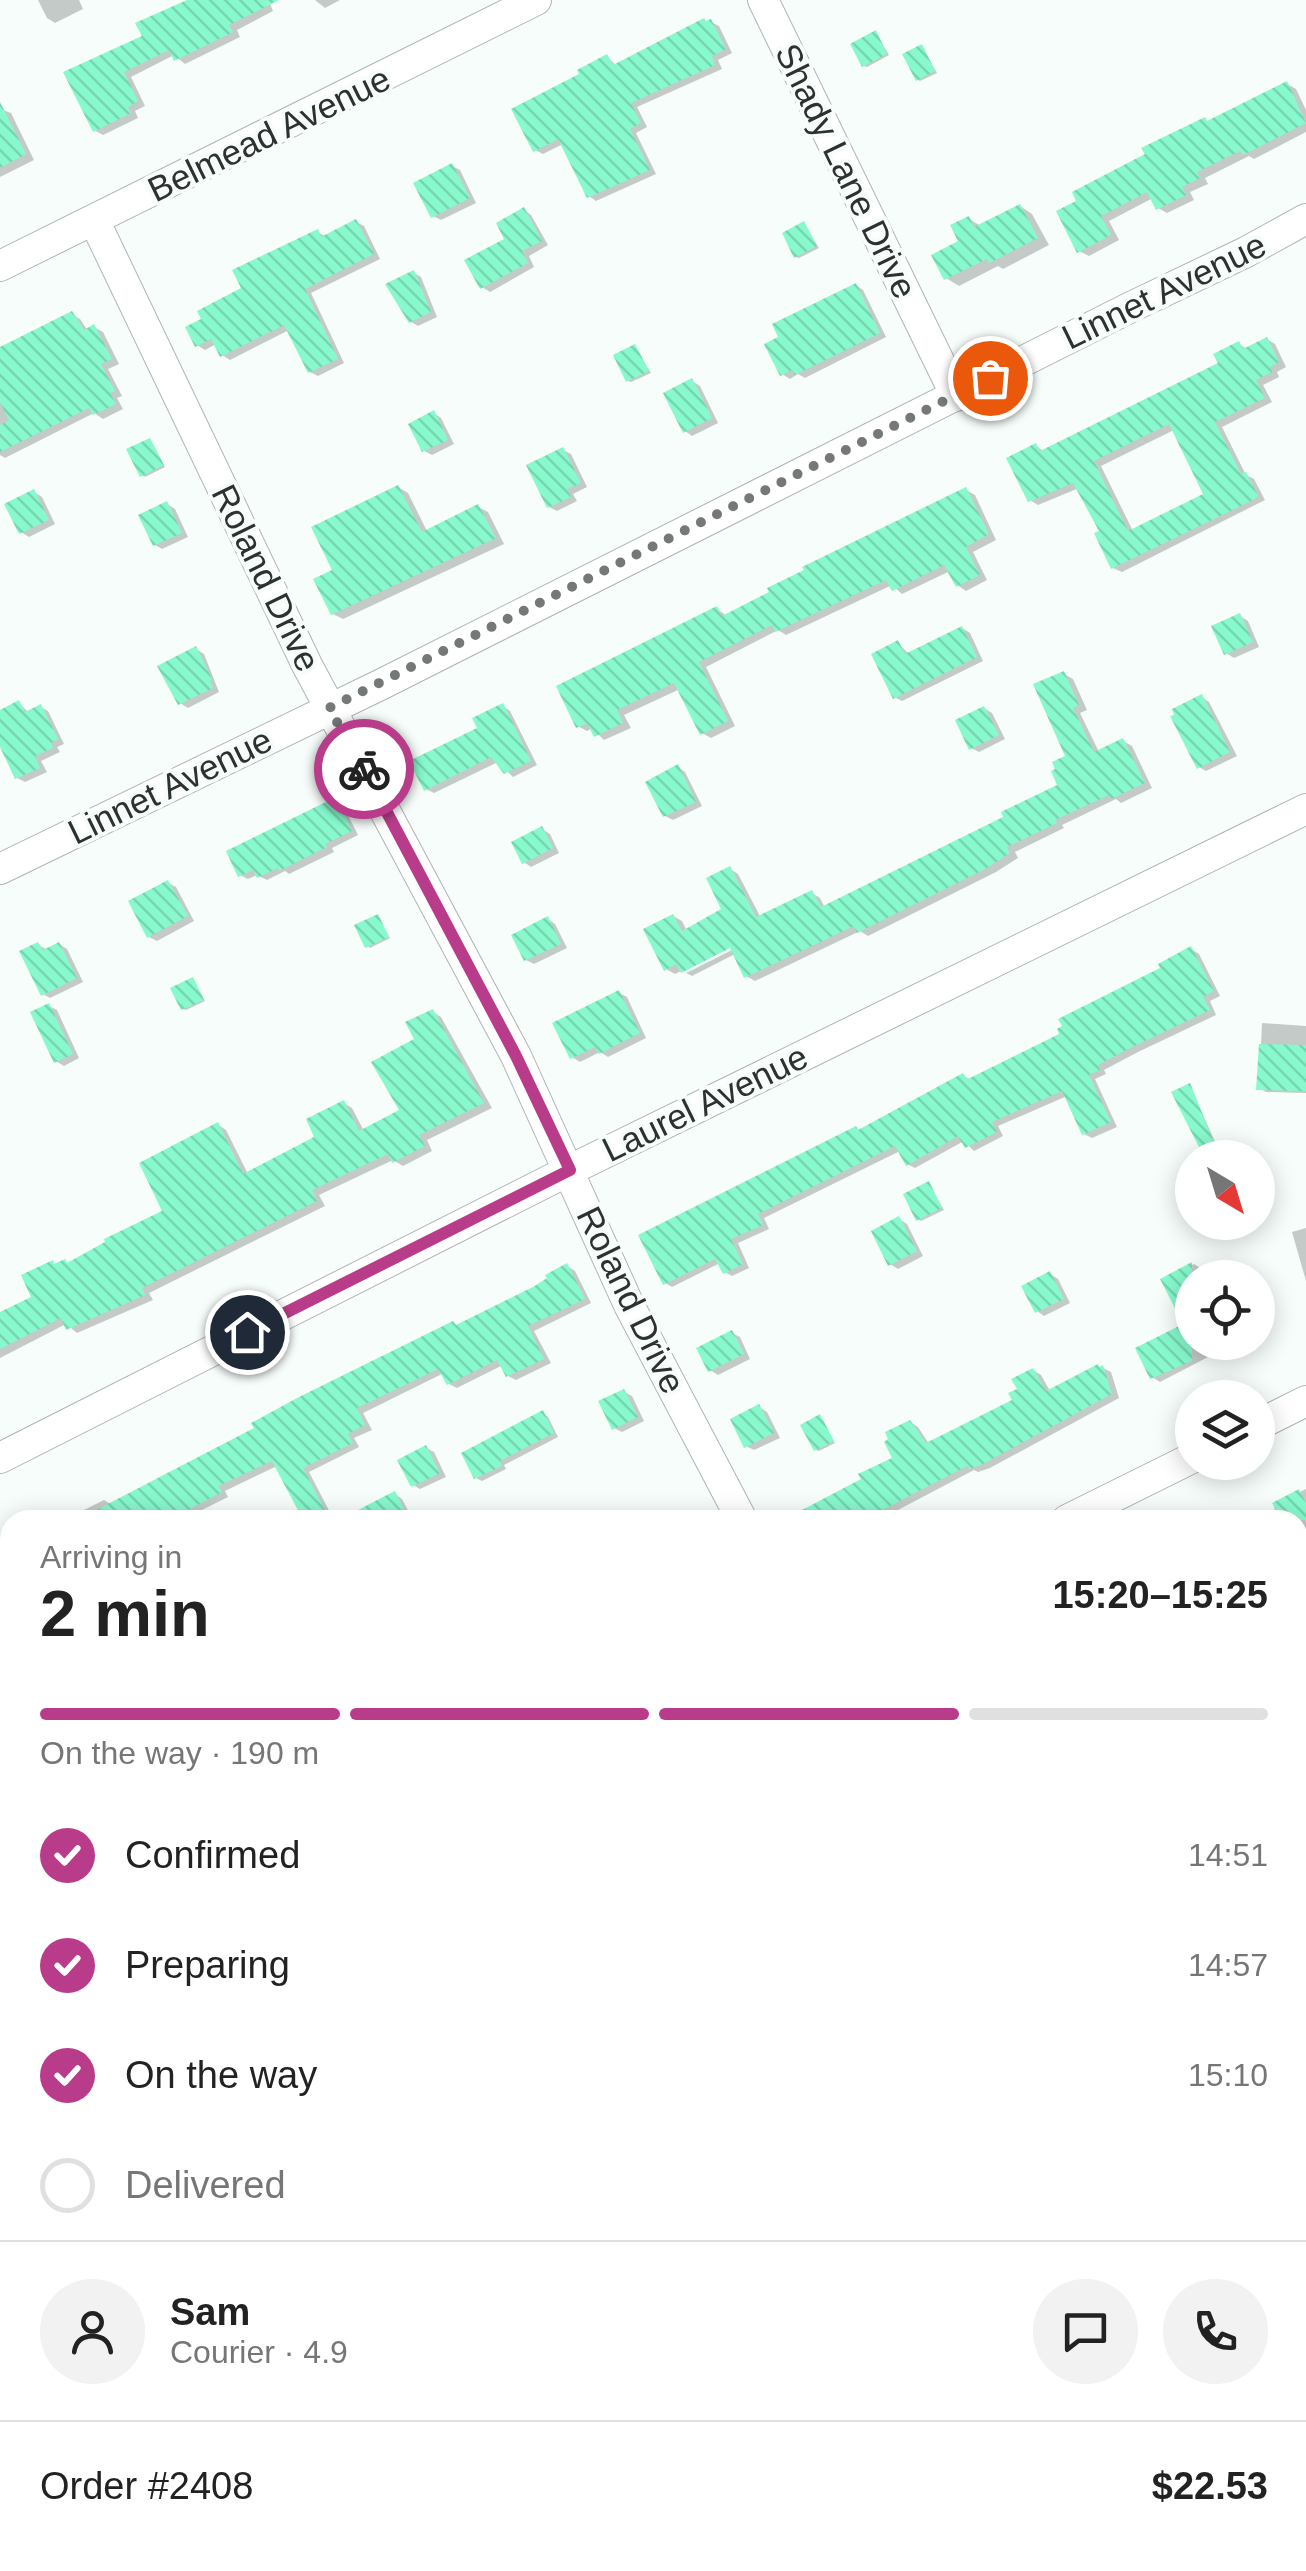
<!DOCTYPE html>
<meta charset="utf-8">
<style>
:root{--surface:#fff;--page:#f2f2f2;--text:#222;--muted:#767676;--line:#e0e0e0;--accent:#b93c8a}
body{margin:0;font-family:Arial,sans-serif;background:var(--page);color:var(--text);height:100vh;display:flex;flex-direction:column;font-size:38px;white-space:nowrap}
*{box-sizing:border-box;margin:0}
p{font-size:32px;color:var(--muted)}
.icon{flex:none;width:55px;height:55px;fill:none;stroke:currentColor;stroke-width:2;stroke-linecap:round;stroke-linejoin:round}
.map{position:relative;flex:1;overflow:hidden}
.panel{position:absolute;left:0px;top:1510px;width:1308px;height:1062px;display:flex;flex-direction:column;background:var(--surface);border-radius:30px 30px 0 0;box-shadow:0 5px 25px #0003}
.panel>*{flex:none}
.needle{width:65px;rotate:142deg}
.controls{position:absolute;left:1175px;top:1140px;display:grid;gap:20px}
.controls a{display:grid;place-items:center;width:100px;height:100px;border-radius:50%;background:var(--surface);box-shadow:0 5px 25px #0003;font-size:50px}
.pin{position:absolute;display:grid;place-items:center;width:85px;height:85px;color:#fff;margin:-42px;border:5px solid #fff;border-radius:50%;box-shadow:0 2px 10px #0007}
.courier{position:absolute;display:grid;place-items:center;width:100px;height:100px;margin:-50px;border:8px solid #b93c8a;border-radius:50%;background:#fff;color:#222;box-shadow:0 2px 12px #0007}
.head em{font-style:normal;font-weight:600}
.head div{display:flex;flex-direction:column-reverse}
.head{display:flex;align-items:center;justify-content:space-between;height:170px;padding:0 40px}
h1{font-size:65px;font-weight:600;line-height:75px}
.bar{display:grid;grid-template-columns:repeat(4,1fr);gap:15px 10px;align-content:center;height:120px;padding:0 40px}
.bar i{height:12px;border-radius:8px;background:var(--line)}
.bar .current{background:var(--accent)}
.bar p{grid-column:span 4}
.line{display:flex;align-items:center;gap:25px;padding:0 40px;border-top:2px solid var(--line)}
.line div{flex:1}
.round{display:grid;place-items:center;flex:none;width:105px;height:105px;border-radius:52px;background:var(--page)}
ol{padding:0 40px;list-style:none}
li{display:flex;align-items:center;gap:30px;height:110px}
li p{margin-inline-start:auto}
li .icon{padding:10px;border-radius:50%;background:var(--accent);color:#fff;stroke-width:4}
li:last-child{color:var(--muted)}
li i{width:55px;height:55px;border:5px solid var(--line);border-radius:50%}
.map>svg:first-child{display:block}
.forest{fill:url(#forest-firs)}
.cemetery{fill:url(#cemetery-stones)}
.shadow{fill:#0003;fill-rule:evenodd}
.building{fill:url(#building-back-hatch);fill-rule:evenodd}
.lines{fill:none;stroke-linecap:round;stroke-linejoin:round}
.minor-casing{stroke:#aeb5b2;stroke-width:32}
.secondary-casing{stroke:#aeb5b2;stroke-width:42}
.minor{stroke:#fff;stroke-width:30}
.secondary{stroke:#fff;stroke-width:40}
.done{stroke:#747876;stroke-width:10;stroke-dasharray:0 18}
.route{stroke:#b93c8a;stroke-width:12}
.labels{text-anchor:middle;stroke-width:8;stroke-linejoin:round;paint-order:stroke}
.street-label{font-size:35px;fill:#2e312f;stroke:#f6fdfa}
</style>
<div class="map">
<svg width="1306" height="2571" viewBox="0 0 1306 2571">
<defs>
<pattern id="forest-firs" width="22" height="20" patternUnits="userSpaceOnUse" patternTransform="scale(2.5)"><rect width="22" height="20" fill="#71e4b8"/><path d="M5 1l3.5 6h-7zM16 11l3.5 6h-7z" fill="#62c49e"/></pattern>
<pattern id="cemetery-stones" width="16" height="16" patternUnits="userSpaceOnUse" patternTransform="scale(2.5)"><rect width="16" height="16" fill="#a1efce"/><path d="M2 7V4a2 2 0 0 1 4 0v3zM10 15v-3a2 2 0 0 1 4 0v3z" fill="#8bcdb1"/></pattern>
<pattern id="building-back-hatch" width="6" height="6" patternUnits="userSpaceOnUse" patternTransform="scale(2.5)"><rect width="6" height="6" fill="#87f9cc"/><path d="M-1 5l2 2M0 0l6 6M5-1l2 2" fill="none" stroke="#75d6b0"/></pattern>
</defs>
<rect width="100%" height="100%" fill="#f6fdfa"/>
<path class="forest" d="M1189,2562l106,1 7,8h-130z"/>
<path class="cemetery" d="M0,1961l10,14v587h408l6,9h-424z"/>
<path class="shadow" d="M38,0h41l4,9 -28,14 -8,-5z
M190,0h87l-7,4 3,7 -36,19 3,7 -55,27 -11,-9 -43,22 14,29 -10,5 3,7 -35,17 -9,-5 -28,-57 79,-35z
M315,0h25l-15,8z
M711,22l8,4 13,27 -14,7 4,9 -85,38 10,20 -11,6 20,41 -60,27 -7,-5 -26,-52 -20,10 -8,-4 48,-75 24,-18 10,9z
M876,33l13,22 -22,12 -3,-1z
M922,47l15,26 -17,8 -3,-2z
M1287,84l9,5 10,21v22l-52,27 -5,-3 -44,22 3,6 -18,8 4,8 -27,13 -9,-5 -5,-10 -44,23 10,19 -30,16 -10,-5 -20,-39 146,-92 5,3z
M0,109l11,4 23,47 -34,17z
M452,166l8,4 16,33 -35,17 -8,-4z
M1020,206l12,8 17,31 -46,24 -5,-3 -39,20 -13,-8 23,-59 12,7z
M524,210l7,5 17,30 -19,11 5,11 -44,25 -8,-5z
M356,222l8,4 16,33 -69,34 33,70 -26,13 -8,-4 -21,-42 -59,30 -8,-5 -6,-11 -11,6 -8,-5 121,-113 8,5z
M804,224l15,24 -20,10 -3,-1z
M414,273l7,4 16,40 -19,9 -8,-5z
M856,285l7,5 23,47 -81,41 -7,-4 -8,5 -8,-5z
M71,314l9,5 8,12 6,-4 9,5 16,32 -11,5 14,27 -5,2 6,11 -20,10 -9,-6 -89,45 -5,-3v-106z
M1267,339l8,5 11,23 -9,5 2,5 -16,8 9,17 -50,25 24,48 8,4 11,21 -143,72 -9,-4 -10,-36 -24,-44 -41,17 -8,-5 6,-54 9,6 176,-88 18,-20 8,5zM1174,430l33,65 -74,36 -32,-65z
M635,347l16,26 -20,9 -3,-1z
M692,381l8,5 18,37 -26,13 -7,-5z
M434,413l7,5 13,26 -22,11 -8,-4z
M150,440l15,27 -20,10 -3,-2z
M563,450l8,4 16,33 -14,7 4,7 -20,10 -8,-4z
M398,487l10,6 20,40 50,-26 10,5 16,32 -161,75 -10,-5 2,-43z
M966,490l9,5 21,45 -23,12 14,28 -21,11 -9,-6 -7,-14 -48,23 -10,-9 -106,50 -8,-5 -72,37 29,59 -24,12 -9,-5 -22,-44 -56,26 7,13 -27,12 -12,-12 -5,3 -9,-5 139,-117 10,7z
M34,492l8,5 13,27 -26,13 -8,-5z
M167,504l8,5 13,28 -26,12 -7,-4z
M1240,616l8,5 11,26 -25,11 -8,-5z
M962,628l8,5 13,28 -81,40 -8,-4 4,-54 11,11z
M196,649l8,5 15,38 -31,16 -8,-5z
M1064,674l9,5 14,31 -7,3 19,39 24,-11 9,5 20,42 -31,15 -5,-4 -54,26 2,3 -49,24 3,6 -22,14 -128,64 -8,-5 -105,50 -9,-5 -11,-22 -43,22 -6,-3 56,-28 -2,-4 -65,33 -9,-5 7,-53 9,5 5,10 37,-21 6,-41 8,5 23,44 51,-25 8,5 5,10 181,-90 54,-32 8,-29z
M1201,697l8,5 28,54 -31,15 -7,-4z
M19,703l10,10 11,-6 8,4 16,33 -7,3 3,5 -19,9 6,11 -22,10 -8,-4 -17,-37v-29z
M503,706l7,5 27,54 -24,12 -15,-15 -64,31 -8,-4z
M984,708l8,5 13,26 -26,13 -8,-4z
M678,767l7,5 17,34 -29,14 -8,-4z
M336,800l7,5 15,30 -26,13 2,4 -45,22 -4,-3 -18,9 -10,-5 -9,4 -8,-4z
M542,829l8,5 9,19 -28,14 -7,-5z
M168,883l8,4 18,34 -37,20 -8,-4z
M378,917l12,21 -20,10 -3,-2z
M548,919l7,5 12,24 -33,16 -8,-4z
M59,944l8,5 16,33 -33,16 -7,-4 -5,-49 8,4z
M1191,949l8,5 21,42 -10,5 6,14 -78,37 -34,18 2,4 -11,5 22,48 -25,11 -8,-4 -17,-38 -69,30 5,10 -29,15 -10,-10 -49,27 -8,-4 -7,-13 -136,67 5,11 -31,14 11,25 -17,8 -7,-4 -5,-9 -48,24 -7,-4 196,-151 102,-56 9,4 90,-45z
M193,980l12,21 -19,9 -3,-1z
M619,993l8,4 19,41 -38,19 -8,-5 -20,10 -8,-5z
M49,1006l8,4 22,48 -15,8 -8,-5z
M433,1012l8,5 51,91 -65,32 5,11 -29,15 -10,-6 -74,35 6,11 -176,87 4,7 -76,33 -11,-9 -66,34v-43l35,-17 21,-33 13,-1 96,-51 52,-89 9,6 22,44 70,-36 26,-35 8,5 12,23 38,-20 15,-71z
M1262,1023l44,3v67l-40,-1 -7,-4z
M1190,1086l27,60 -11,5 -3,-2z
M929,1184l15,26 -23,11 -3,-2z
M899,1219l8,5 16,32 -25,13 -8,-5z
M1306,1228v53l-14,-49z
M1194,1264l8,5 5,9h-15v64h45l-77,40 -8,-5 35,-52 -24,-45z
M567,1266l8,5 16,32 -57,28 17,32 -35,17 -8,-4 -5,-11 -46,23 -8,-4 -5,-11 -81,40 9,17 -18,8 5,9 -50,25 25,48h-45l-2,-3 14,-7 -24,-44 -52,25 3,6 -34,17 2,5 -2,1h-120l-2,-4 32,-16 8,5 341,-182 5,3 76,-37z
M1050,1274l8,5 12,24 -26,13 -7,-5z
M732,1333l8,4 10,22 -32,16 -8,-5z
M1103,1368l8,4 8,26 -129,70 -12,4 -4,-2 -95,50h-82l98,-61 15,-37 8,5 11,17 86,-43 18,-31 8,5 9,16z
M624,1392l8,4 12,25 -22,11 -8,-4z
M759,1407l8,5 13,26 -26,12 -8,-4z
M543,1413l5,4 10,20 -54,28 2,4 -24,12 -6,-3z
M820,1417l15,26 -16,8 -3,-1z
M426,1448l8,4 12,25 -26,12 -7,-4z
M1306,1489v57l-7,3 -1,-29h-32l9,-5 -1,-11z
M395,1494l7,5 11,21h-36z
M10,1658v99l-10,-19v-75z
M1298,1777l8,16v72l-8,5z
M1306,2079v164l-2,1 -6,-4v-156z
M1306,2416v57l-8,-8v-44z
M544,2562h48l5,9h-48z
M750,2562h45l-15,9 -14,-5 -6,3z
M929,2562h37l6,9h-56z"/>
<path class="building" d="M187,0h92l-50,25 4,7 -59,29 -5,-11 -45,22 14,29 -10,6 3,6 -38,19 -30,-60 79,-36 -7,-13z
M704,18l2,3 5,-2 15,30 -14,7 3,9 -84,38 10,20 -11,6 20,41 -63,28 -29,-59 -25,13 -22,-43 68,-35 -2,-4 30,-16 6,11z
M876,30l11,24 -25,13 -12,-23z
M922,44l13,27 -19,10 -14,-27z
M1287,81l19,42 -63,32 -3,-4 -43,21 3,6 -18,9 4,8 -30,15 -9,-18 -46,24 10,19 -34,18 -21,-42 20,-10 -4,-9 73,-38 -4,-6 64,-31 2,4z
M0,102l26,52 -26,14z
M452,163l18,35 -39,20 -18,-35z
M1020,204l18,34 -49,25 -2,-4 -43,21 -13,-25 27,-14 -8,-16 19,-9 5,11z
M524,207l18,34 -20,10 6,12 -48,26 -16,-29 40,-21 -8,-16z
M356,219l18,35 -69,35 33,70 -30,14 -24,-48 -64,32 -9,-18 -16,8 -10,-20 16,-8 -4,-8 44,-23 -9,-18 86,-41 3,8z
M804,221l13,25 -23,12 -12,-25z
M414,270l17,42 -22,11 -24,-39z
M856,283l24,50 -85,42 -3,-5 -12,6 -16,-32 14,-7 -6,-13z
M72,311l12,19 10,-6 18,35 -11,5 14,27 -5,2 6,11 -23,11 -4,-7 -89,44v-27l9,-4 -9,-19v-55z
M1267,337l12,25 -9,5 2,5 -16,8 9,18 -50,24 26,52 5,-2 12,24 -5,4 -142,69 -17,-36 5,-2 -26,-48 -45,19 -22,-44 30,-15 4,8 178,-88 -5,-9 26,-13 4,8zM1169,424l34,70 -75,37 -34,-70z
M635,344l14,27 -23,11 -13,-27z
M692,378l20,40 -29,15 -20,-40z
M434,410l14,30 -26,12 -14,-28z
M150,438l14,27 -24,12 -14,-28z
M563,447l18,36 -14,6 4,8 -24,11 -21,-43z
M398,485l24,47 56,-28 18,34 -165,77 -18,-36 19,-9 -21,-43z
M966,487l23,47 -23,13 14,28 -24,12 -12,-22 -52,26 -6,-11 -111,52 -3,-7 -73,37 29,59 -28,14 -26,-52 -57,27 6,13 -29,14 -7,-14 -11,5 -20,-42 161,-80 5,10 47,-24 -2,-4 37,-18 -2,-3z
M34,489l15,31 -30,14 -15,-30z
M167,501l15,32 -29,13 -15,-31z
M1240,613l13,29 -29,13 -13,-29z
M962,626l15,31 -84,42 -22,-45 27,-14 7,14z
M196,646l16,33 -2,2 3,7 -35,17 -21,-39z
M1064,671l15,34 -6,3 21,44 29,-14 22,45 -34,16 -2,-4 -54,25 2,3 -50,24 3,6 -23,15 -130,65 -3,-7 -110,52 -14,-30 -49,25 -5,-9 -12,7 -21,-42 30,-15 9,17 39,-22 -15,-31 24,-12 26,51 56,-27 9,17 182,-90 -2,-5 56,-27 -6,-14 4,-2 -3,-7 13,-6 -32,-72z
M1202,694l28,58 -33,17 -27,-53 4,-1 -2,-6z
M19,700l6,12 16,-8 17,35 -7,4 2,5 -18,8 5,12 -25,11 -15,-32v-37z
M503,703l28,58 -27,13 -13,-17 -67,34 -15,-30 68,-33 -5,-10z
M984,706l15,29 -30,15 -14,-30z
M678,764l18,38 -33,15 -18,-35z
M336,797l16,34 -27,13 2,3 -48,24 -1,-3 -21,10 -4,-8 -15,7 -12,-26z
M542,826l11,22 -31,16 -11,-22z
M168,880l20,36 -41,22 -19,-37z
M378,914l11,23 -24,11 -11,-23z
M548,916l13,28 -37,17 -13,-26z
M38,942l5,8 16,-8 18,36 -36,18 -22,-45z
M1191,946l23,45 -11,6 7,13 -80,38 -32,17 2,5 -11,5 22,47 -29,13 -20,-44 -70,31 5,10 -32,16 -7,-12 -52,30 -11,-20 -137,68 5,11 -32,14 12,25 -20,10 -8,-15 -52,26 -25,-50 218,-109 2,4 105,-57 4,6 3,-1 89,-44 -2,-5 5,-3 -4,-7 102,-51 -2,-4z
M193,977l11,23 -23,10 -11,-22z
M619,990l21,43 -41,21 -4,-7 -25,12 -18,-36z
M49,1003l24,51 -19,9 -24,-51z
M433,1009l51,94 -65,32 6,11 -33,17 -4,-9 -76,36 5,11 -175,87 3,7 -79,35 -5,-12 -61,31v-37l31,-15 -10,-22 32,-15 1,4 11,-5 2,4 38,-21 -1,-3 58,-28 -23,-48 79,-41 25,52 71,-37 -8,-18 38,-19 15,31 40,-21 -28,-48 43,-23 -9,-17z
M1259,1044l47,1v46l-50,-1z
M1190,1083l25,62 -14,6 -30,-59z
M929,1181l13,27 -26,13 -13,-27z
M899,1216l18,35 -29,15 -17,-35z
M1192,1262v99l-42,18 -15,-31 48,-24 -23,-45z
M567,1263l18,36 -57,27 16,33 -38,18 -9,-17 -50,25 -9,-16 -81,39 8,17 -17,9 5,9 -50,25 27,52h-27l-31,-59 -54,25 4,6 -34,18 5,10h-116l177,-92 -3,-5 48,-26 154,-76 3,4 77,-38 14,-9 -2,-3z
M1050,1271l14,28 -29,14 -14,-27z
M732,1330l12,24 -36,18 -12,-24z
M1098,1364l1,3 4,-2 9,29 -131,71 -12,4 -2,-3 -104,54h-80l78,-41 -3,-5 34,-16 -8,-16 4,-3 -3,-7 25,-12 16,23 86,-43 -4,-7 9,-4 -6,-10 22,-11 13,23z
M624,1389l14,28 -26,13 -14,-29z
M759,1404l15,29 -30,15 -14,-29z
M543,1410l11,23 -54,28 2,5 -28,13 -13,-26z
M820,1414l14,27 -20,10 -14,-26z
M426,1445l14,28 -29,14 -14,-27z
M1299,1489l7,14v17h-25l-9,-17z
M395,1491l14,29h-70l42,-22z"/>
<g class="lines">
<g class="minor-casing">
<path id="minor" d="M763,0l193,396
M94,220l213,445 209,391 113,249 113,215
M0,266l536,-266
M0,869l382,-185 747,-376 117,-56 60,-33
M1258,1425l48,-24
M0,1458l570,-288 736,-361
M1067,1520l125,-62
M1298,1921l8,-4
M1298,2329l8,-4
M804,2571l18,-9"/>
</g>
<g class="secondary-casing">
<path id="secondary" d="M0,1916l10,14
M450,2562l6,9"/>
</g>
<use href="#minor" class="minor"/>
<use href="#secondary" class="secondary"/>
</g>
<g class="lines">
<path class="done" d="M364,769l-35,-61 661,-330"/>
<path class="route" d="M247,1332l323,-162 -54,-114 -152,-287"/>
</g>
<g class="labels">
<g class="street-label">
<text transform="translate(269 134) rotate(-26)" y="12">Belmead Avenue</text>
<text transform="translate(846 171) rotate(64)" y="12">Shady Lane Drive</text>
<text transform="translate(1164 291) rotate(-26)" y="12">Linnet Avenue</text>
<text transform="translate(266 578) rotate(64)" y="12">Roland Drive</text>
<text transform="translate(170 786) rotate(-26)" y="12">Linnet Avenue</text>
<text transform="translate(705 1103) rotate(-26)" y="12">Laurel Avenue</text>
<text transform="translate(631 1300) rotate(64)" y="12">Roland Drive</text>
</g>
</g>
</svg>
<div class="controls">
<a><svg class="needle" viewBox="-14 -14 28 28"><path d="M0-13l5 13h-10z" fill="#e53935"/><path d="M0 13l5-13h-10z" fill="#767676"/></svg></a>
<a><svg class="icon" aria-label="locate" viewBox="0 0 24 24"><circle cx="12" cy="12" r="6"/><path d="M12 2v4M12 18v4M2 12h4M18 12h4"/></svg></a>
<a><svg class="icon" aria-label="layers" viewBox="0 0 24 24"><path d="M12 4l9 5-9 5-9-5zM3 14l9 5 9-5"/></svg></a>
</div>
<div class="pin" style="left:990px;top:378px;background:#ea580c"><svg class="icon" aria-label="bag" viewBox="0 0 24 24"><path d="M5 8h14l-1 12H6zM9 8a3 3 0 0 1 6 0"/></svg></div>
<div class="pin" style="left:247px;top:1332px;background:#1f2937"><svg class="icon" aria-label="home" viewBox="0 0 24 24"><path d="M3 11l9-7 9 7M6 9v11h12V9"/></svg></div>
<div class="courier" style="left:364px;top:769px"><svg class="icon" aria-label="bike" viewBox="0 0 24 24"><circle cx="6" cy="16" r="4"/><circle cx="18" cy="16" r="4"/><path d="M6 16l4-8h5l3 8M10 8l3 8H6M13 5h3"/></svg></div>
<section class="panel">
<div class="head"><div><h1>2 min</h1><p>Arriving in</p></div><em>15:20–15:25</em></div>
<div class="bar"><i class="current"></i><i class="current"></i><i class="current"></i><i></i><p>On the way · 190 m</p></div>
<ol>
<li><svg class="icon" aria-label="check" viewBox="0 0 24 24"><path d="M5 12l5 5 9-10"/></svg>Confirmed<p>14:51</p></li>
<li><svg class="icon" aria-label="check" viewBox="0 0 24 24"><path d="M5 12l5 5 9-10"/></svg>Preparing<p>14:57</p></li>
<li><svg class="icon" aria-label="check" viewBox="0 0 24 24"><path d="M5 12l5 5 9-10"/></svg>On the way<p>15:10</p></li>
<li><i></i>Delivered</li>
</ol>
<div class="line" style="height:180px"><a class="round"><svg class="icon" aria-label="person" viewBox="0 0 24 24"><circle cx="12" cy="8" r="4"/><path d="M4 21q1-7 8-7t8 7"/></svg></a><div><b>Sam</b><p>Courier · 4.9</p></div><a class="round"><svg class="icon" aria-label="chat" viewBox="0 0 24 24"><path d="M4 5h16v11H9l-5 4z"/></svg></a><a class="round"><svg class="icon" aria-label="phone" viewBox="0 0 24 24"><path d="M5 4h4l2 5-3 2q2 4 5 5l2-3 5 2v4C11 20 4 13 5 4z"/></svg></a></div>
<div class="line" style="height:130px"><div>Order #2408</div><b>$22.53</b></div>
</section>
</div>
